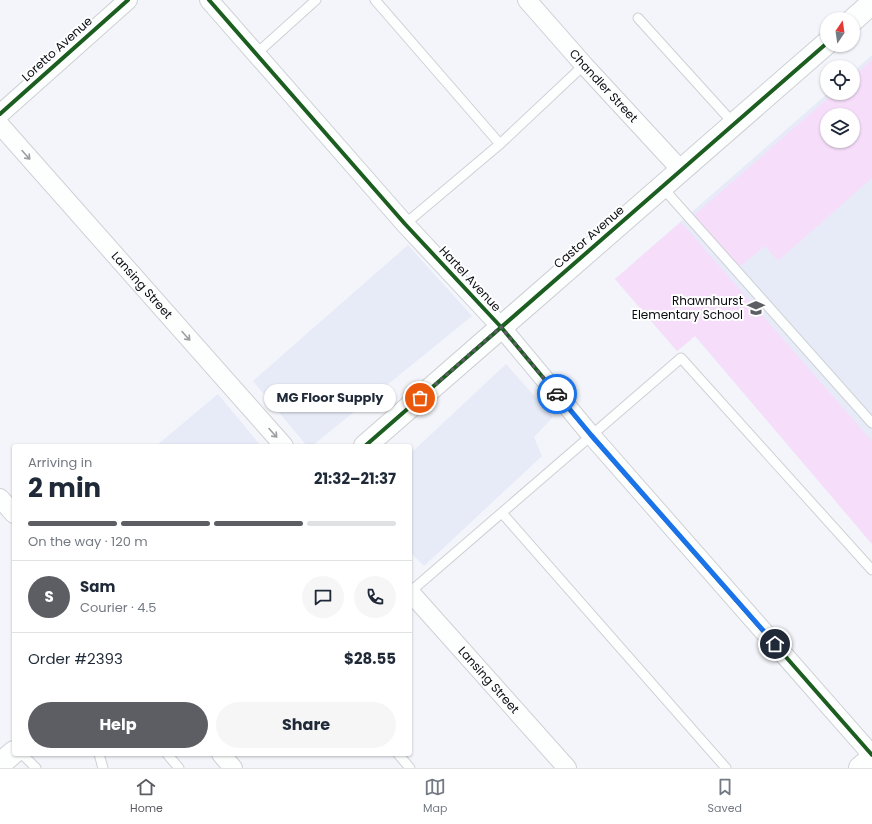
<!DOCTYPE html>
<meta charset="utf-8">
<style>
:root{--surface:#fff;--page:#f6f6f7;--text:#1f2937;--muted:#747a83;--line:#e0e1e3;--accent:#5c5e63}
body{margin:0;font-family:Poppins,sans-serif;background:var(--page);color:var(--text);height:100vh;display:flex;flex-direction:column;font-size:15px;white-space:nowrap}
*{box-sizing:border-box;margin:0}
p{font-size:13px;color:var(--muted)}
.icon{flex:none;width:22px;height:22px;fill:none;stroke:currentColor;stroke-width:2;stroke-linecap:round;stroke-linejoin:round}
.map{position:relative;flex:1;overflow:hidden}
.panel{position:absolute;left:12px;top:444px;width:400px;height:312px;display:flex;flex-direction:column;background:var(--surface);border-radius:4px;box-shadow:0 1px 3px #0004}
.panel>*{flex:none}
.needle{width:26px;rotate:13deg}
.tools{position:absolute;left:820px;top:12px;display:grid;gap:8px}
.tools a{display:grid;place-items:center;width:40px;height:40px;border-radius:50%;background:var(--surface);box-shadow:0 1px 3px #0004;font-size:20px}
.pin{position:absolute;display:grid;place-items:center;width:34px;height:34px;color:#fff;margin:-17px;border:2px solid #fff;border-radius:50%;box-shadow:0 1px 4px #0007}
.courier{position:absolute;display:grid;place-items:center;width:40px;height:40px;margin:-20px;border:3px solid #1a73e8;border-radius:50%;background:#fff;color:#222;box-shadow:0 1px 5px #0007}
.bubble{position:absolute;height:28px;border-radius:14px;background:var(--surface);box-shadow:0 1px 3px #0004;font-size:13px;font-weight:700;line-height:28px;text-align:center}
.head em{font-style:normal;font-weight:700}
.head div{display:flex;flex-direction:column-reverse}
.head{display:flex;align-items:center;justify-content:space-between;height:68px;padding:0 16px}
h1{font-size:26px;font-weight:700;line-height:30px}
.bar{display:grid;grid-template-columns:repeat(4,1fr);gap:6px 4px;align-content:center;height:48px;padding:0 16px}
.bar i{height:5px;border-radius:3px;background:var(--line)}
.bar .on{background:var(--accent)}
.bar p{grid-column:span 4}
.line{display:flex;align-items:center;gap:10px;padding:0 16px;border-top:1px solid var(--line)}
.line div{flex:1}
.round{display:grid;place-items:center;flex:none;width:42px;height:42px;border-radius:21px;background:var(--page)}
.primary-button{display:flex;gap:8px;margin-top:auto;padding:8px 16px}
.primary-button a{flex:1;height:46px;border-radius:24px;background:var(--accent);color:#fff;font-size:16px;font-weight:700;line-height:46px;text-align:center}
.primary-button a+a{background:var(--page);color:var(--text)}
.menu{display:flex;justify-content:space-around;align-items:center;height:56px;border-top:1px solid var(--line);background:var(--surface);font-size:11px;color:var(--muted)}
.menu a{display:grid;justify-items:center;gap:2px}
.menu .on{color:var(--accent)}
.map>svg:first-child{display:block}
.built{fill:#e6ebf7;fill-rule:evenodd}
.green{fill:#f6defa;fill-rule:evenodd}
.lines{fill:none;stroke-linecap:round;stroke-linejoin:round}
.lane-casing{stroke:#ced0d5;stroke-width:11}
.street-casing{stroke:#ced0d5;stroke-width:20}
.secondary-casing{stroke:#ced0d5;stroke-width:24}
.lane{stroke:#fdfefe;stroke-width:9}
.street{stroke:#fdfefe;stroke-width:18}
.secondary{stroke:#fdfefe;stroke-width:22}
.cycleway-casing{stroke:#fff;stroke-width:6}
.cycleway{stroke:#1b5e20;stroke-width:4}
.oneway{stroke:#9c9ea0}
.done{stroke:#5c5e63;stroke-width:4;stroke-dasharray:0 7.2}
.route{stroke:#1a73e8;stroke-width:5}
.labels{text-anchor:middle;stroke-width:4;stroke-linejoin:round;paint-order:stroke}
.street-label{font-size:12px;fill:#0b0d12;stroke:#fff}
.poi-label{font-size:12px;fill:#0b0d12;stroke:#fff;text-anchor:end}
</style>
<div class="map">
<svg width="872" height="768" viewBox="0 0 872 768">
<rect width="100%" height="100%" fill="#f3f5fa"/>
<path class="built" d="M872,55v489l-177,-208 -18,15 -62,-72 213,-186h25v-21zM827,115h26v26h-26z
M408,245l64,71 -160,130h-5l-54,-65z
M506,364l47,53 -19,20 8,19 -118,110 -14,-14v-98z
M218,394l43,52h-105z"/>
<path class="green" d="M872,60v118l-94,83 -13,-15 -28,23 -45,-52 142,-124h19v-17zM827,115h26v26h-26z
M681,222l191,219v103l-177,-208 -18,15 -62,-72z"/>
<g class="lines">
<g class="lane-casing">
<path id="lane" d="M375,0l125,144
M638,18l96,106
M256,54l60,-54
M662,187l210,236
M405,224l95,-80 84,-79
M502,513l224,255
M410,592l271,-234 191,212
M22,754l14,14
M99,754l4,14
M167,754l12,14
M398,754l12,14"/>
</g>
<g class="street-casing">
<g id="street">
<path d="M209,0l196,224 96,103 90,108 281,320"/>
<path id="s1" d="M527,0l57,65 97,105"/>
<path d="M0,114l128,-114"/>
<path id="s2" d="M0,125l284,321"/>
<path d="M0,498l14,16"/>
<path id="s3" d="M410,592l157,176"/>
<path d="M221,754l12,14"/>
</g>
</g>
<g class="secondary-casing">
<path id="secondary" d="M853,20l19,-17
M365,446l462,-403
M0,764l14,-12
M860,768l12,-10"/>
</g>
<use href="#lane" class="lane"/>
<use href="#street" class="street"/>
<use href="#secondary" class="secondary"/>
<g class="cycleway-casing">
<path id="cycleway" d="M209,0l196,224 96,103 90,108 281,320
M0,114l128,-114
M365,446l462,-403"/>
</g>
<use href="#cycleway" class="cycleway"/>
</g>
<defs><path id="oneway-shaft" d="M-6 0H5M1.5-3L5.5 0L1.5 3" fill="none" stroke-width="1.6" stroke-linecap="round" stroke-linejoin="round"/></defs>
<g class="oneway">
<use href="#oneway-shaft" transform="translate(26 155) rotate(48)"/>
<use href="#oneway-shaft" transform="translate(186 336) rotate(48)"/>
<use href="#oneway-shaft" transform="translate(273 433) rotate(48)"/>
</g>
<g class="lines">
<path class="done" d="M420,398l81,-71 56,67"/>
<path class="route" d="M557,394l34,41 184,209"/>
</g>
<defs>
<g id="school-bare" transform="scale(1.38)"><path d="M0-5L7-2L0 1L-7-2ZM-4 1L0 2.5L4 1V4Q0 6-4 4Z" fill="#5c5e63" stroke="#fff" stroke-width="2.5" paint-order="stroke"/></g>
</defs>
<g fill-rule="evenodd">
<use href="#school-bare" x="756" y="308"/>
</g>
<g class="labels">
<g class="street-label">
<text transform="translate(57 49) rotate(-42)" y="4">Loretto Avenue</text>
<text dy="4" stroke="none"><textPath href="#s1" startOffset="115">Chandler Street</textPath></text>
<text transform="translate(589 237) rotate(-41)" y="4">Castor Avenue</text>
<text transform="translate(470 279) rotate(47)" y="4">Hartel Avenue</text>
<text dy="4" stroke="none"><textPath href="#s2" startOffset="214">Lansing Street</textPath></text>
<text dy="4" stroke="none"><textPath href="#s3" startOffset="118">Lansing Street</textPath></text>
</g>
<g class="poi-label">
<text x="743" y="305">Rhawnhurst<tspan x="743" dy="14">Elementary School</tspan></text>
</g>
</g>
</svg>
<div class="tools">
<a><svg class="needle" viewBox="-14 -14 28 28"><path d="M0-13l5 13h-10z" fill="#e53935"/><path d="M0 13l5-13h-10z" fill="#747a83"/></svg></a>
<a><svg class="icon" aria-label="locate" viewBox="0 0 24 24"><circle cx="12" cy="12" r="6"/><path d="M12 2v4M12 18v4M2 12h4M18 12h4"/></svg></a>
<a><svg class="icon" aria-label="layers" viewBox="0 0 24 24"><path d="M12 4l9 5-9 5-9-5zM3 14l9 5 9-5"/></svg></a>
</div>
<div class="pin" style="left:420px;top:398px;background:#ea580c"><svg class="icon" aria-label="bag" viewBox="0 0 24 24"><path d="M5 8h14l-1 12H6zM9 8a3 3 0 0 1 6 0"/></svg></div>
<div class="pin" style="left:775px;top:644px;background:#1f2937"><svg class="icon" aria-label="home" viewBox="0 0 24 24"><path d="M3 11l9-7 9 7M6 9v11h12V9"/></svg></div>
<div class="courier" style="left:557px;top:394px"><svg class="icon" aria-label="car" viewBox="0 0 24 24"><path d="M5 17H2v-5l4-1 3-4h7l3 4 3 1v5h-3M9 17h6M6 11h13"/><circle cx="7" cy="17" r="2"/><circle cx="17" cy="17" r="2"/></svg></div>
<div class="bubble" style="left:264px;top:384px;width:132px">MG Floor Supply</div>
<section class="panel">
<div class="head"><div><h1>2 min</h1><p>Arriving in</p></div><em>21:32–21:37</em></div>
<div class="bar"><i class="on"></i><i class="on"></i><i class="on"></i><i></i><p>On the way · 120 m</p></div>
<div class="line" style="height:72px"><b class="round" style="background:var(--accent);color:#fff">S</b><div><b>Sam</b><p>Courier · 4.5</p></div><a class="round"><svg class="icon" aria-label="chat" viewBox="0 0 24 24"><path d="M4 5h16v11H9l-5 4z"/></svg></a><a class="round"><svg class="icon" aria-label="phone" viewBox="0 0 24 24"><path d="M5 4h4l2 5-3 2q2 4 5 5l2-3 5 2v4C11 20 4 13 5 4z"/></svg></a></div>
<div class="line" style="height:52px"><div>Order #2393</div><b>$28.55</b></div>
<div class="primary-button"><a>Help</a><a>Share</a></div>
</section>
</div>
<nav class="menu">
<a class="on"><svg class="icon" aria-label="home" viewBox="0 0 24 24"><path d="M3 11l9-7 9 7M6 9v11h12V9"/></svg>Home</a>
<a><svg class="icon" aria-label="map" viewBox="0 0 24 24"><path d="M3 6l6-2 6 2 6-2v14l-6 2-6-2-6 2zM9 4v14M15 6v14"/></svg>Map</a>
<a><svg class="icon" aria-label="saved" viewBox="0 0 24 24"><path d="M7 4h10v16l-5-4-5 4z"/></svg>Saved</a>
</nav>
